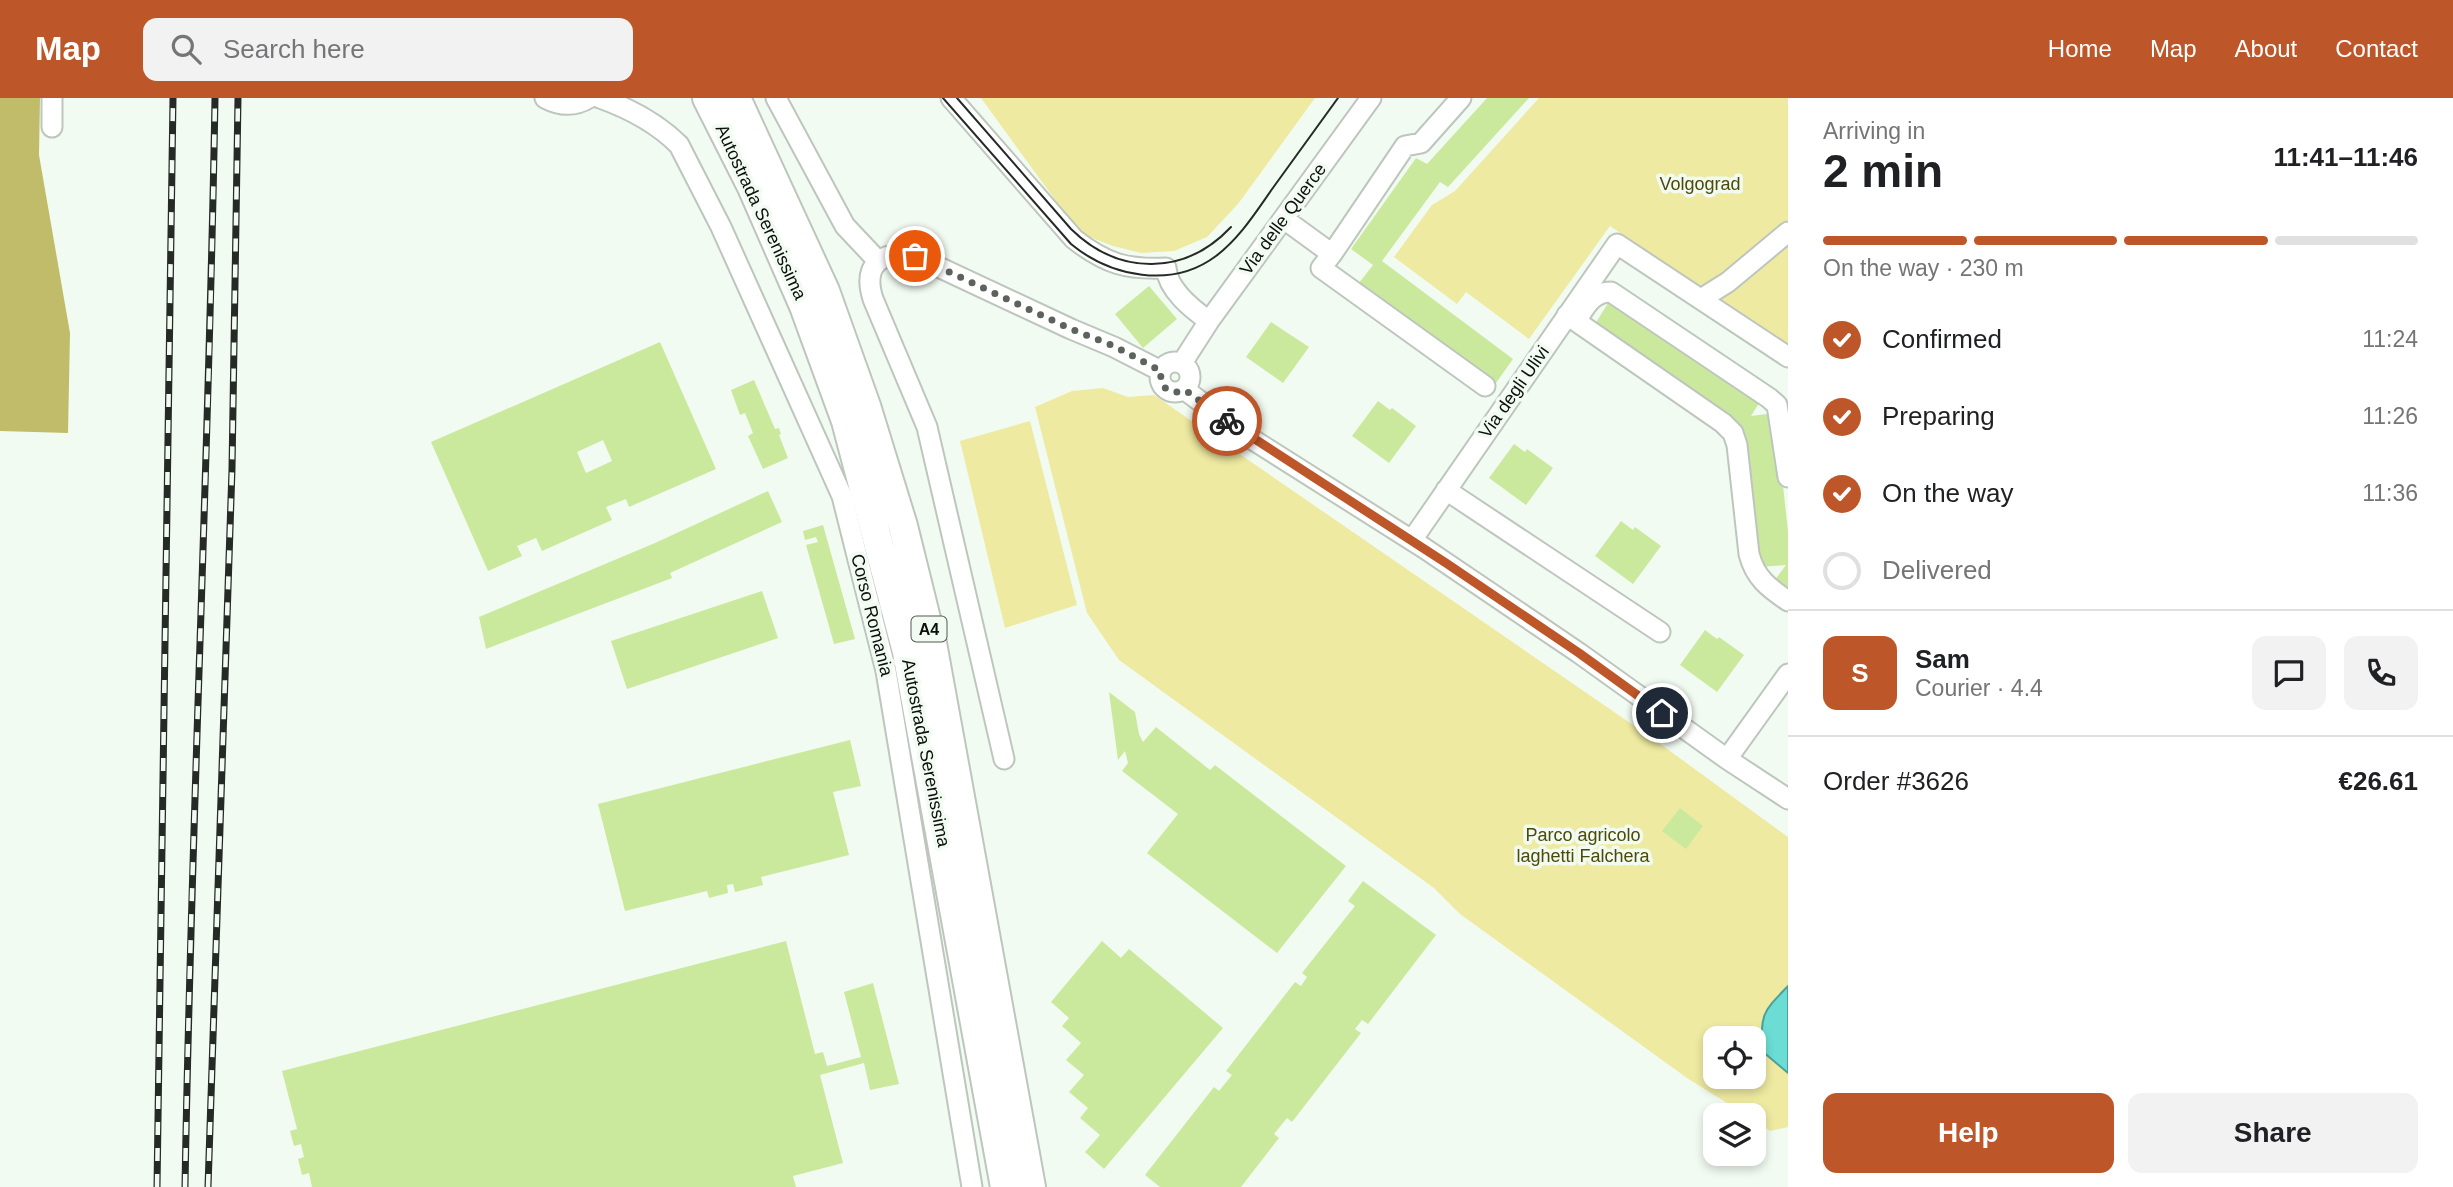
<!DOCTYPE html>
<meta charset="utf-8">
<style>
:root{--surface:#fff;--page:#f2f2f2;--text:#202124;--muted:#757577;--line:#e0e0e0;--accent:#bd572a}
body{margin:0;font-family:Arial,sans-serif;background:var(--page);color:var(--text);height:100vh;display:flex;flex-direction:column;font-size:26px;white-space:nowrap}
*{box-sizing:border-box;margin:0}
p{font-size:23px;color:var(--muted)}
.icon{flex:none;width:38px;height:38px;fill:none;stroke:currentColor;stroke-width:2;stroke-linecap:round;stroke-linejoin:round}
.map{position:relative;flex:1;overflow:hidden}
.drawer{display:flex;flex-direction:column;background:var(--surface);width:665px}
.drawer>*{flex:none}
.tools{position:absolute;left:1703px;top:928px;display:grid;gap:14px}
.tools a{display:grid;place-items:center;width:63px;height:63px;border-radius:14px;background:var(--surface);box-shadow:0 4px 10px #0003;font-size:35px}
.pin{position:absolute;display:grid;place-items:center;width:60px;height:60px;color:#fff;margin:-30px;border:4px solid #fff;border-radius:50%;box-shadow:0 2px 7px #0007}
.courier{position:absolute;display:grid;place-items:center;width:70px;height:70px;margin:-35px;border:5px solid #bd572a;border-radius:50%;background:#fff;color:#222;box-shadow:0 2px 9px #0007}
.overview em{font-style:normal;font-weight:600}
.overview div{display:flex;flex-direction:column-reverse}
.overview{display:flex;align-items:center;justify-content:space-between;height:119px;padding:0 35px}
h1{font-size:46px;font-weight:600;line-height:52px}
.bar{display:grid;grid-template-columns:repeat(4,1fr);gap:10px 7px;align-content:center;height:84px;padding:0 35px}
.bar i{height:9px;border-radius:5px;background:var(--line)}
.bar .current{background:var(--accent)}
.bar p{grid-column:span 4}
.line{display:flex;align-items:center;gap:18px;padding:0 35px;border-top:2px solid var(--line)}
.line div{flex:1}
.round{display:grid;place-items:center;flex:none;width:74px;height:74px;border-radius:14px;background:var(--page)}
ol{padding:0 35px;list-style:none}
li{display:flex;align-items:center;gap:21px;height:77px}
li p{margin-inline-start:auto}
li .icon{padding:7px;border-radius:50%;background:var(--accent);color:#fff;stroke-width:4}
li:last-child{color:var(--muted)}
li i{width:38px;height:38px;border:4px solid var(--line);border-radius:50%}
.button{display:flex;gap:14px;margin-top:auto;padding:14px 35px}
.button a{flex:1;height:80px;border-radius:14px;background:var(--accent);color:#fff;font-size:28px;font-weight:600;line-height:80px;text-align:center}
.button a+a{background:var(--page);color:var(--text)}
header{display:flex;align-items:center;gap:42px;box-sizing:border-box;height:98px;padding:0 35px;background:var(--accent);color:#fff}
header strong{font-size:33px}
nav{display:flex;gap:38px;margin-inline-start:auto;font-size:24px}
.search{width:490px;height:63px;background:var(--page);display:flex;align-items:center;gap:18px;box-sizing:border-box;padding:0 24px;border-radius:14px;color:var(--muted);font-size:26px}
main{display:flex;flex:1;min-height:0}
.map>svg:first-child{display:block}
.green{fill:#eeeaa1;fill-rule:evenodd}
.forest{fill:#c1bc6a}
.water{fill:#6bddd5;stroke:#4e9f99;stroke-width:2}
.building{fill:#cae99d;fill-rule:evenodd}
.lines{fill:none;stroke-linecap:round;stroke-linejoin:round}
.minor-casing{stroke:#bdc6bd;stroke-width:23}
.highway-casing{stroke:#bdc6bd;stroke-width:32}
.minor{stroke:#fff;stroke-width:19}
.highway{stroke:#fff;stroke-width:28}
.tram{stroke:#262a26;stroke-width:2}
.rail-casing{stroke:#262a26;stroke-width:7}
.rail{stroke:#f2fbf2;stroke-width:4.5;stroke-dasharray:13;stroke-linecap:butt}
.done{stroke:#5c625c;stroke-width:7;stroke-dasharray:0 12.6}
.route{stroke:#bd572a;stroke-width:9}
.labels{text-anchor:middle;stroke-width:7;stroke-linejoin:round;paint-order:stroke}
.shield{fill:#f2fbf2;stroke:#515651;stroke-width:2}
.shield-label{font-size:16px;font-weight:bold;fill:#0c0f0c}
.park-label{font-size:18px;fill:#4d4906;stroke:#f2fbf2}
.street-label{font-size:18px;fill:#0c0f0c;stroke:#f2fbf2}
</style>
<header>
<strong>Map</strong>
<div class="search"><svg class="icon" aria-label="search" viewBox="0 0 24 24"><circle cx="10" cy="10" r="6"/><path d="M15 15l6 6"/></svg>Search here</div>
<nav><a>Home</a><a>Map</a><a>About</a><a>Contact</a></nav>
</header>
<main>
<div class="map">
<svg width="1788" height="1089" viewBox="0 0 1788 1089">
<rect width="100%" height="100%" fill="#f2fbf2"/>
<path class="green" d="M981,0h334l-77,106 -31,33 -33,14 -33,2 -28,-7 -26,-10 -18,-17z
M1539,0h249v250l-178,-122 -81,113 -63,-47 -9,12 -63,-47 38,-52 23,-14z
M1103,290l25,9 26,-2 505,348 129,94v290l-18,4 -16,-11v-5h-8l-59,-37 -227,-164 -26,-26 -315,-228 -32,-47 -52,-206 37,-16zM1715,940h39v38h-39z
M1030,323l47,184 -72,23 -45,-187z"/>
<path class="forest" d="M0,0h40l-1,57 31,178 -2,100 -68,-2z"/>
<path class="water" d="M1788,888v87l-26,-22c-1,-38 0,-38 26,-65z"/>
<path class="building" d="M1487,0h42l-81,89 -8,-5 -58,79 131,98 -17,24 -137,-100 14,-18 -22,-16 65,-91 11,6z
M1149,188l28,33 -34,29 -28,-34z
M1610,202l151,100 -10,16 24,-3 13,118v60l-14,-10 12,-16 -27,2 -17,-139 -147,-104z
M1271,224l38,25 -26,36 -37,-26z
M660,244l56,127 -87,38 -3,-8 -20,8 6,13 -70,31 -6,-13 -19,8 5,10 -34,15 -57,-129zM603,342l9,21 -26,12 -9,-21z
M754,282l21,49 4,-1 2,6 -2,1 9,23 -25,11 -15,-33 5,-3 -8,-20 -5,2 -9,-25z
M1378,303l12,9 2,-2 24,18 -27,37 -37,-27z
M1514,346l11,8 2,-3 26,19 -27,37 -37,-27z
M768,393l14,31 -112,51 2,5 -186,71 -7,-32 176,-74z
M1621,423l12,9 2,-3 26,19 -28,38 -38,-28z
M823,427l32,114 -21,5 -28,-99 12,-3 -2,-5 -11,3 -2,-9z
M762,493l16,47 -151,51 -16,-48z
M1705,532l12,9 2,-2 25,18 -27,37 -37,-27z
M1109,594l26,20 4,22 4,8 13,-15 54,43 5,-5 131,101 -69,87 -130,-100 31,-39 -56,-43 6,-8 -3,-12 -7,9z
M850,642l11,46 -28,6 16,63 -88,22 2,8 -28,7 -2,-8 -6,1 1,8 -19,5 -2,-7 -82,20 -27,-107z
M1680,710l23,18 -17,23 -24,-18z
M1363,783l73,54 -68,89 -6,-4 -7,9 6,4 -69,89 -5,-4 -13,16 5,4 -38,49h-81l-15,-12 69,-88 5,4 13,-16 -6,-4 69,-89 6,4 6,-9 -5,-4 53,-67 -7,-5z
M786,843l29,113 8,-2 4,14 34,-9 -17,-65 29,-9 26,101 -29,6 -6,-27 -44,12 23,88 -50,13 3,11h-484l-3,-14 -7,2 -4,-16 6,-2 -3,-13 -7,2 -4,-15 7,-2 -15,-58z
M1102,843l19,17 8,-9 94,79 -119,141 -19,-17 15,-17 -20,-17 8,-10 -19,-16 15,-17 -18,-15 15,-17 -19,-17 7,-8 -18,-16z"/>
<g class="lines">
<g class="minor-casing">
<path id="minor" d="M545,0c15,8 29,9 44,0
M600,0c28,10 58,26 79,47l42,82 121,269 44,175 86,516
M776,0l69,128 33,35
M951,0l123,141c32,25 53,31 92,29 2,22 26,41 43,53
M52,29v-29
M1284,121l48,35 -11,14 164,118
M1332,156l73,-108 16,-3 40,-45
M1701,201l27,-17 60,-50
M1567,217l156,108 10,10 4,12 12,109c6,24 20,34 39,47
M1580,217c8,-13 15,-23 31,-23l158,106 8,7 11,72
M1160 279a15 15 0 1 1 30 0a15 15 0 1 1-30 0Z
M1182,265l27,-42 162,-223
M1185,292l62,46 177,112 155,105 148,106 61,40
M1446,392l214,142
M1412,442l205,-296 171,113
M1004,661l-77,-332 -54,-128c-11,-35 9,-49 42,-43l156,73 43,18 47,24
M1727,661l61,-85"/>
</g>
<g class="highway-casing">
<path id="highway" d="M707,0l45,89 52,119 42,115 61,231 98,535
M736,0l89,193 41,115 37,120 29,117 99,544"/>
</g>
<use href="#minor" class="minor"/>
<use href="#highway" class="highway"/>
<path class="tram" d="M943,0l128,146c40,33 101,45 145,12 25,-19 41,-46 59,-71 21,-29 42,-58 63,-87
M957,0l114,131c48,47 114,47 160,-2"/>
<g class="rail-casing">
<path id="rail" d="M157,1089l16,-1089
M185,1089c6,-363 24,-726 30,-1089
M208,1089l24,-718 6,-371"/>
</g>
<use href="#rail" class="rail"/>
</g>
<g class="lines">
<path class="done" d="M915,158l156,73 43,17 47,25c-2,17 9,25 24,19l42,31"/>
<path class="route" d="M1227,323l219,142 133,90 83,60"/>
</g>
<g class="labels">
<rect class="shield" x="911.5" y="518.5" width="35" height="25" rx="5"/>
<g class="shield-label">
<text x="929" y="537">A4</text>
</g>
<g class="park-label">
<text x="1700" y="92">Volgograd</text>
<text x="1583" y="743">Parco agricolo<tspan x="1583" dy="21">laghetti Falchera</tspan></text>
</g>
<g class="street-label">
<text transform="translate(761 114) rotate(65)" y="6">Autostrada Serenissima</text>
<text transform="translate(1283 121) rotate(-54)" y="6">Via delle Querce</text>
<text transform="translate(1514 294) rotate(-55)" y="6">Via degli Ulivi</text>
<text transform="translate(872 517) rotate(76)" y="6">Corso Romania</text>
<text transform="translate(926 655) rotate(79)" y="6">Autostrada Serenissima</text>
</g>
</g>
</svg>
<div class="tools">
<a><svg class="icon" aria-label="locate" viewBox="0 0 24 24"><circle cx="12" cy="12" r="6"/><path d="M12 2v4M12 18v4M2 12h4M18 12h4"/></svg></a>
<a><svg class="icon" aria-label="layers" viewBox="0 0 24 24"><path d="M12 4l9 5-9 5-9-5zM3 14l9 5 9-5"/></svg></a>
</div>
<div class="pin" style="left:915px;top:158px;background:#ea580c"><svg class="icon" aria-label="bag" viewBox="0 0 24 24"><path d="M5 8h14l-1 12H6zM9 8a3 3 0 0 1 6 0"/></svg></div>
<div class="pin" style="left:1662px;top:615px;background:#1f2937"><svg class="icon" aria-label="home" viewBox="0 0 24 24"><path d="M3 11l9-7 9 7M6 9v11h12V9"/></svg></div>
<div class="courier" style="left:1227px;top:323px"><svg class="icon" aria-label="bike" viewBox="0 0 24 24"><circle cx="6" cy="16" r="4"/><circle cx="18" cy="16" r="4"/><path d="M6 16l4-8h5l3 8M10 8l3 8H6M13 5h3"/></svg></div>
</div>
<section class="drawer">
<div class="overview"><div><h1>2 min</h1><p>Arriving in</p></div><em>11:41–11:46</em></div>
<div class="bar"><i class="current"></i><i class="current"></i><i class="current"></i><i></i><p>On the way · 230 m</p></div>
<ol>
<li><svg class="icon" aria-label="check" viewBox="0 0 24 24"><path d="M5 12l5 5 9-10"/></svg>Confirmed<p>11:24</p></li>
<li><svg class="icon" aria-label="check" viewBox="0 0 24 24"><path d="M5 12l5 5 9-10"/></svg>Preparing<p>11:26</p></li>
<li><svg class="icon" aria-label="check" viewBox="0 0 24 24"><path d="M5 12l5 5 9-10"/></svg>On the way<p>11:36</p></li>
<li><i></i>Delivered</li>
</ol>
<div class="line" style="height:126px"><b class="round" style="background:var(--accent);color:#fff">S</b><div><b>Sam</b><p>Courier · 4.4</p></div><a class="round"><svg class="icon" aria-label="chat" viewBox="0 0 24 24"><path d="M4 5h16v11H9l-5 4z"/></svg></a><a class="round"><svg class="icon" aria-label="phone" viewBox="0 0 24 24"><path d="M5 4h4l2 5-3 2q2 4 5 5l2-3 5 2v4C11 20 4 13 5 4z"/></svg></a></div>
<div class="line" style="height:91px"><div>Order #3626</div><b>€26.61</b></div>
<div class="button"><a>Help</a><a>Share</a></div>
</section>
</main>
